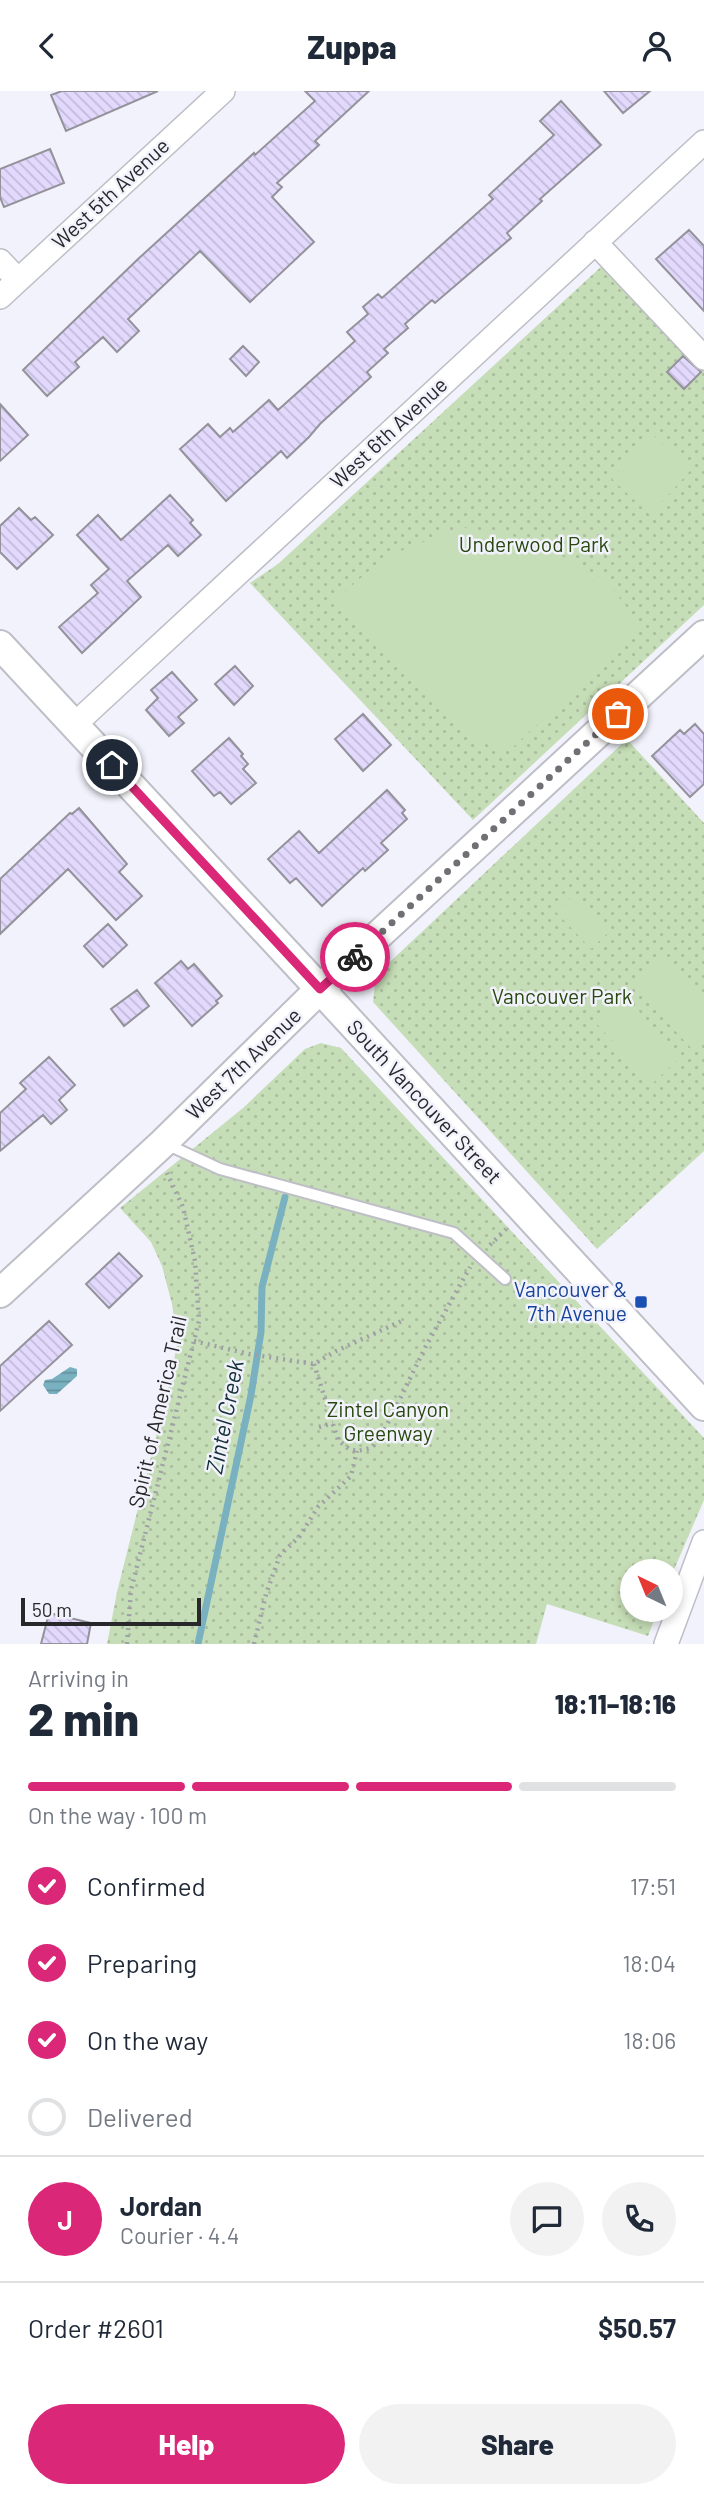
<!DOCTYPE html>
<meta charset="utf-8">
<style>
:root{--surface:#fff;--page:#f2f2f3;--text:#1f2937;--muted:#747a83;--line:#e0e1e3;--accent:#db2777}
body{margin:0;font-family:Barlow,sans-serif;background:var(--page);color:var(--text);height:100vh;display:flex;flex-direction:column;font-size:26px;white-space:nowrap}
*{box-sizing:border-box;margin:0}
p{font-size:23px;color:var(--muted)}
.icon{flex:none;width:38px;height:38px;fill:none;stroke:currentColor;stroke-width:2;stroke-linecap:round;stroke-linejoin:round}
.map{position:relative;height:1553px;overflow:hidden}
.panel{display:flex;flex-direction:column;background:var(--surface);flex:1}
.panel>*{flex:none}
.needle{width:46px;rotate:317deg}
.buttons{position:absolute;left:620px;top:1468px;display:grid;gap:14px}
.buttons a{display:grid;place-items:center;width:63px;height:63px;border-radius:50%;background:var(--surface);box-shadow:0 4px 10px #0003;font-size:35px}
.scale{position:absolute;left:21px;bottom:18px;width:180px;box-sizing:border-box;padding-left:7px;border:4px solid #28282b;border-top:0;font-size:19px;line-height:24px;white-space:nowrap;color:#28282b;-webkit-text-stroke:5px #f2f2fc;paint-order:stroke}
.pin{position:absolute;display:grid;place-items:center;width:60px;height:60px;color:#fff;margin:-30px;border:4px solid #fff;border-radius:50%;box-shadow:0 2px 7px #0007}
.courier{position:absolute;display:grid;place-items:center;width:70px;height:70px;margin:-35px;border:5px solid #db2777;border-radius:50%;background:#fff;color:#222;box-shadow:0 2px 9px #0007}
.head em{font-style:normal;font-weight:800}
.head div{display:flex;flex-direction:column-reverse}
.head{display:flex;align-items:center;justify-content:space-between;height:119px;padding:0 28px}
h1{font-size:46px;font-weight:800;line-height:52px}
.bar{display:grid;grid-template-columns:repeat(4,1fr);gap:10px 7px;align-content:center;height:84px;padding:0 28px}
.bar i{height:9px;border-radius:5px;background:var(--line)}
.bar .current{background:var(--accent)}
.bar p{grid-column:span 4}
.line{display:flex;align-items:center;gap:18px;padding:0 28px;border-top:2px solid var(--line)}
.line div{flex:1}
.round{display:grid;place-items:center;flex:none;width:74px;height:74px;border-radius:37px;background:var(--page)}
ol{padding:0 28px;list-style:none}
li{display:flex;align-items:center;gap:21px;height:77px}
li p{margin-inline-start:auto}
li .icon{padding:7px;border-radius:50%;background:var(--accent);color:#fff;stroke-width:4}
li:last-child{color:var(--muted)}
li i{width:38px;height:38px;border:4px solid var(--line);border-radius:50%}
.cta{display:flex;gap:14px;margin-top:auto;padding:14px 28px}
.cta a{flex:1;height:80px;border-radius:42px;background:var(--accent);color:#fff;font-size:28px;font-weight:800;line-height:80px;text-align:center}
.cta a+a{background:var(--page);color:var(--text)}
header{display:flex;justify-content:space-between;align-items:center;height:91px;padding:0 28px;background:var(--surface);font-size:32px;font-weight:800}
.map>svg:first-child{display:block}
.park{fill:url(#park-dots)}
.pitch{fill:#c6deb7}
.water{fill:url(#water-rules)}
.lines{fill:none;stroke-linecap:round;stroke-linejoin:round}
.stream{stroke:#7ab1c1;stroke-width:7}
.building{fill:url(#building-back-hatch);stroke:#94929a;stroke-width:2}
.service-casing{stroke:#bebec7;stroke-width:14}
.minor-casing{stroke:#bebec7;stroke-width:26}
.tertiary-casing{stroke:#bebec7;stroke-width:32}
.path{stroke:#9f9fa6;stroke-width:4.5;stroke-dasharray:2 5;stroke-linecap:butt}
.service{stroke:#fff;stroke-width:10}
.minor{stroke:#fff;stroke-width:23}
.tertiary{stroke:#fff;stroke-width:28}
.done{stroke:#6f6f74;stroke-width:7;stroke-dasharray:0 12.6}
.route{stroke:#db2777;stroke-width:9}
.transit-dot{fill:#1a4fb4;stroke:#f2f2fc;stroke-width:2.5}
.labels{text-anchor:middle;stroke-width:5;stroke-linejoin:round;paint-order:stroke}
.street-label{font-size:21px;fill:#28282b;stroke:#f2f2fc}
.park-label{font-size:21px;fill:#28480d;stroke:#f2f2fc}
.transit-label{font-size:21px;fill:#164399;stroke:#f2f2fc;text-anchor:end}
.water-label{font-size:23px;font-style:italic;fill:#122e36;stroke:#f2f2fc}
</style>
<header><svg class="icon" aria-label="back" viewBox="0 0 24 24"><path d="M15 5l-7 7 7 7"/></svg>Zuppa<svg class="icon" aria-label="person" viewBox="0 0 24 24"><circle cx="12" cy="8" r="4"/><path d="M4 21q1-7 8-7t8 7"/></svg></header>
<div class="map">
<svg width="704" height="1553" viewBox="0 0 704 1553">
<defs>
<pattern id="park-dots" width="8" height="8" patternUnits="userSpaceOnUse" patternTransform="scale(1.75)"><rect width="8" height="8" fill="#c6deb7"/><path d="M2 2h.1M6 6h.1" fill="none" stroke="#aabe9e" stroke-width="1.8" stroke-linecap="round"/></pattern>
<pattern id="water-rules" width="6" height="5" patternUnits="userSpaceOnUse" patternTransform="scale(1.75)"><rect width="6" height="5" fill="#7ab1c1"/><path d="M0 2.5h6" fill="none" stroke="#64909d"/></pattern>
<pattern id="building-back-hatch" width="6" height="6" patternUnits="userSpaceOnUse" patternTransform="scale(1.75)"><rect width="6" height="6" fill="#e2d9fd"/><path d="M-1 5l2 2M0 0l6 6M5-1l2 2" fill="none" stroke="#c2bad9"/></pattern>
</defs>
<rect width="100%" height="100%" fill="#f2f2fc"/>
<path class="park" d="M604,173l100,105v236l-231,215 -223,-237 28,-19z
M623,644l81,88v328l-107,98 -224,-247 3,-27 249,-234z
M321,952l20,5 363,390v62l-34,79v-8h-38v39h26l-10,26 -101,-32 -11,40h-429l10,-52 56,-223 4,-30 -5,-35 -10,-38 -11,-24 -31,-34 123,-100 62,-59z"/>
<path class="pitch" d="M653,344l38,35 -41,45 -38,-36z
M462,436l71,13 71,39 38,47 -133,125 -39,-12 -136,-138 51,-44z
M575,803l35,37 -19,18 -35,-37z
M662,867l42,45v33l-13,12 -58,-63z
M623,903l58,63 -29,27 -58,-63z"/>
<path class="water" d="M70,1276l7,2v7l-20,18h-8l-6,-9 2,-5 7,-1z"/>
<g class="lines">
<path class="stream" d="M198,1553l53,-249 10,-63 1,-45 23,-90"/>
</g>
<path class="building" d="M62,0h96l-92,40 -15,-36z
M305,0h64l-54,50 4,4 -42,38 5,4 -10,10 42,45 -64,60 -50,-51 -72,68 11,12 -22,21 -14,-15 -28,25 4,5 -32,29 -24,-26 114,-110 117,-107 1,2 60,-54z
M604,0h46l-27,22z
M561,10l40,44 -61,54 2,2 -35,32 4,5 -76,65 -3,-3 -27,24 3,4 -24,21 4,4 -21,19 4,5 -51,47 -11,13 -22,21 -6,-7 -55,50 -46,-52 28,-25 12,13 10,-9 3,4 36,-32 9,10 77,-69 -8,-9 21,-18 -5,-7 15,-13 4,4 111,-99 -4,-4 65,-60 -14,-14z
M50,58l14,34 -60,24 -4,-10v-28z
M689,139l15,16v65l-48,-52z
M243,255l16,16 -13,14 -16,-17z
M683,265l18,16 -17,17 -17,-17z
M0,313l28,31 -28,26z
M170,404l23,25 -3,3 11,12 -23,21 -10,-11 -41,36 14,16 -59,56 -23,-26 39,-34 -7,-8 18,-16 -32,-34 21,-20 23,25z
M19,417l12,12 4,-3 18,18 -36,34 -17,-17v-26z
M235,575l18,20 -19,19 -19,-21z
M172,581l25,28 -19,17 6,6 -15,13 -23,-26 12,-12 -7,-8z
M363,623l28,31 -28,26 -28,-32z
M695,633l9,10v50l-14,13 -38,-41 28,-26 4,4z
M229,647l14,16 -2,2 7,8 -5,5 13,14 -25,21 -11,-12 -6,4 -22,-25z
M387,699l18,20 -3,3 5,6 -26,24 7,7 -23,21 -2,-3 -41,38 -26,-28 -6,5 -22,-24 31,-28 20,22z
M79,717l48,56 -8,8 23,24 -26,24 -48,-51 -68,65v-55l70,-66 2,1z
M108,833l19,21 -24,22 -19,-21z
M181,870l7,8 6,-5 28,32 -6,5 2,2 -26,23 -37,-43z
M137,899l12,16 -25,20 -13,-17z
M49,966l26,28 -16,15 8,10 -16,14 -8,-9 -43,36v-38l26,-24 -6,-6z
M119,1162l23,23 -33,32 -23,-24z
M49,1230l23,24 -72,66v-45z
M49,1522l42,10 -4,21h-46z"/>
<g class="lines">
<g class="service-casing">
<path id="service" d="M166,1053l54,25 234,64 51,46"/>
</g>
<g class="minor-casing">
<path id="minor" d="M595,151l109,116
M0,170l18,19
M0,206l223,-206
M74,634l630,-583
M666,1553l38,-102"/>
</g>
<g class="tertiary-casing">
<path id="tertiary" d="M0,554l320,344 384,417
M0,1202l163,-150 157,-154 384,-354"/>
</g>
<path class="path" d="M490,1154l16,-16
M194,1250l55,13 65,10 22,-13 68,-31
M314,1273l24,76 11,9 8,2 14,-3 9,-9 46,-93 44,-79
M319,1336l14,-4
M127,1553l4,-54 68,-269 -4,-60 -12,-54 -16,-34
M254,1553l12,-50 14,-39 19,-18 19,-30 33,-31 6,-25"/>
<use href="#service" class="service"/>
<use href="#minor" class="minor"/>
<use href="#tertiary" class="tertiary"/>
</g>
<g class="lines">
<path class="done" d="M355,866l263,-243"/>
<path class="route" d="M112,674l208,224 35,-32"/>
</g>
<rect class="transit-dot" x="634" y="1204" width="14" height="14" rx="3.5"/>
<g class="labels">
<g class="street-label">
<text transform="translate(111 103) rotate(-43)" y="7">West 5th Avenue</text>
<text transform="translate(389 342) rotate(-43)" y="7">West 6th Avenue</text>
<text transform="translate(244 973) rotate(-44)" y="7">West 7th Avenue</text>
<text transform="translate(424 1011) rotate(47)" y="7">South Vancouver Street</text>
<text transform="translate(158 1321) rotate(-77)" y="7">Spirit of America Trail</text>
</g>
<g class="park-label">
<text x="534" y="461">Underwood Park</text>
<text x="562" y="913">Vancouver Park</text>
<text x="388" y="1326">Zintel Canyon<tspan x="388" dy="24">Greenway</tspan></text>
</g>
<g class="transit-label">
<text x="627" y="1206">Vancouver &amp;<tspan x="627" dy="24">7th Avenue</tspan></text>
</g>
<g class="water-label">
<text transform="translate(225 1326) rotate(-79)" y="8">Zintel Creek</text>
</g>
</g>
</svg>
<div class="buttons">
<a><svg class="needle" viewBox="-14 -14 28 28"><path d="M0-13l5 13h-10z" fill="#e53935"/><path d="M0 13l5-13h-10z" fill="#747a83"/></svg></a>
</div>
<div class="scale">50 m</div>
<div class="pin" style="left:618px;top:623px;background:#ea580c"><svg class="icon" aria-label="bag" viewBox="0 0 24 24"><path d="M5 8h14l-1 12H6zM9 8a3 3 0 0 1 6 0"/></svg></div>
<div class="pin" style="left:112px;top:674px;background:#1f2937"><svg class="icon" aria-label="home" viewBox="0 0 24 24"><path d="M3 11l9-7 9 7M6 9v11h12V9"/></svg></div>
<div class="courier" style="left:355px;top:866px"><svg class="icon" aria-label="bike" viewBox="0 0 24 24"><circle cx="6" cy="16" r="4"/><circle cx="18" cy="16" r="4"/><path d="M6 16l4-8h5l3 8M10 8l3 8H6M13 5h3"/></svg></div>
</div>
<section class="panel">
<div class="head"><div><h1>2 min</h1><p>Arriving in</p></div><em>18:11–18:16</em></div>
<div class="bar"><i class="current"></i><i class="current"></i><i class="current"></i><i></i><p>On the way · 100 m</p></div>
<ol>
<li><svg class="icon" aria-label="check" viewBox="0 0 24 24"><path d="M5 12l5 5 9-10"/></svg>Confirmed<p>17:51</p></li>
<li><svg class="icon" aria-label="check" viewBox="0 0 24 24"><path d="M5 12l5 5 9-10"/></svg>Preparing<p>18:04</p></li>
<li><svg class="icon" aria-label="check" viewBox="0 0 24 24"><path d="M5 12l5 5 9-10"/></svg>On the way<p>18:06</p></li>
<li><i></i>Delivered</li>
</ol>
<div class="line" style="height:126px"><b class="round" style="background:var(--accent);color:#fff">J</b><div><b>Jordan</b><p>Courier · 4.4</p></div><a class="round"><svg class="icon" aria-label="chat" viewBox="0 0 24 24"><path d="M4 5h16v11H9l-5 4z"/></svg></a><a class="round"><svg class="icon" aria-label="phone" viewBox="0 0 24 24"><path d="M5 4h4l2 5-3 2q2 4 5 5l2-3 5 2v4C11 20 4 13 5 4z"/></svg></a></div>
<div class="line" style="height:91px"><div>Order #2601</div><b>$50.57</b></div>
<div class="cta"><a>Help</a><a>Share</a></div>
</section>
